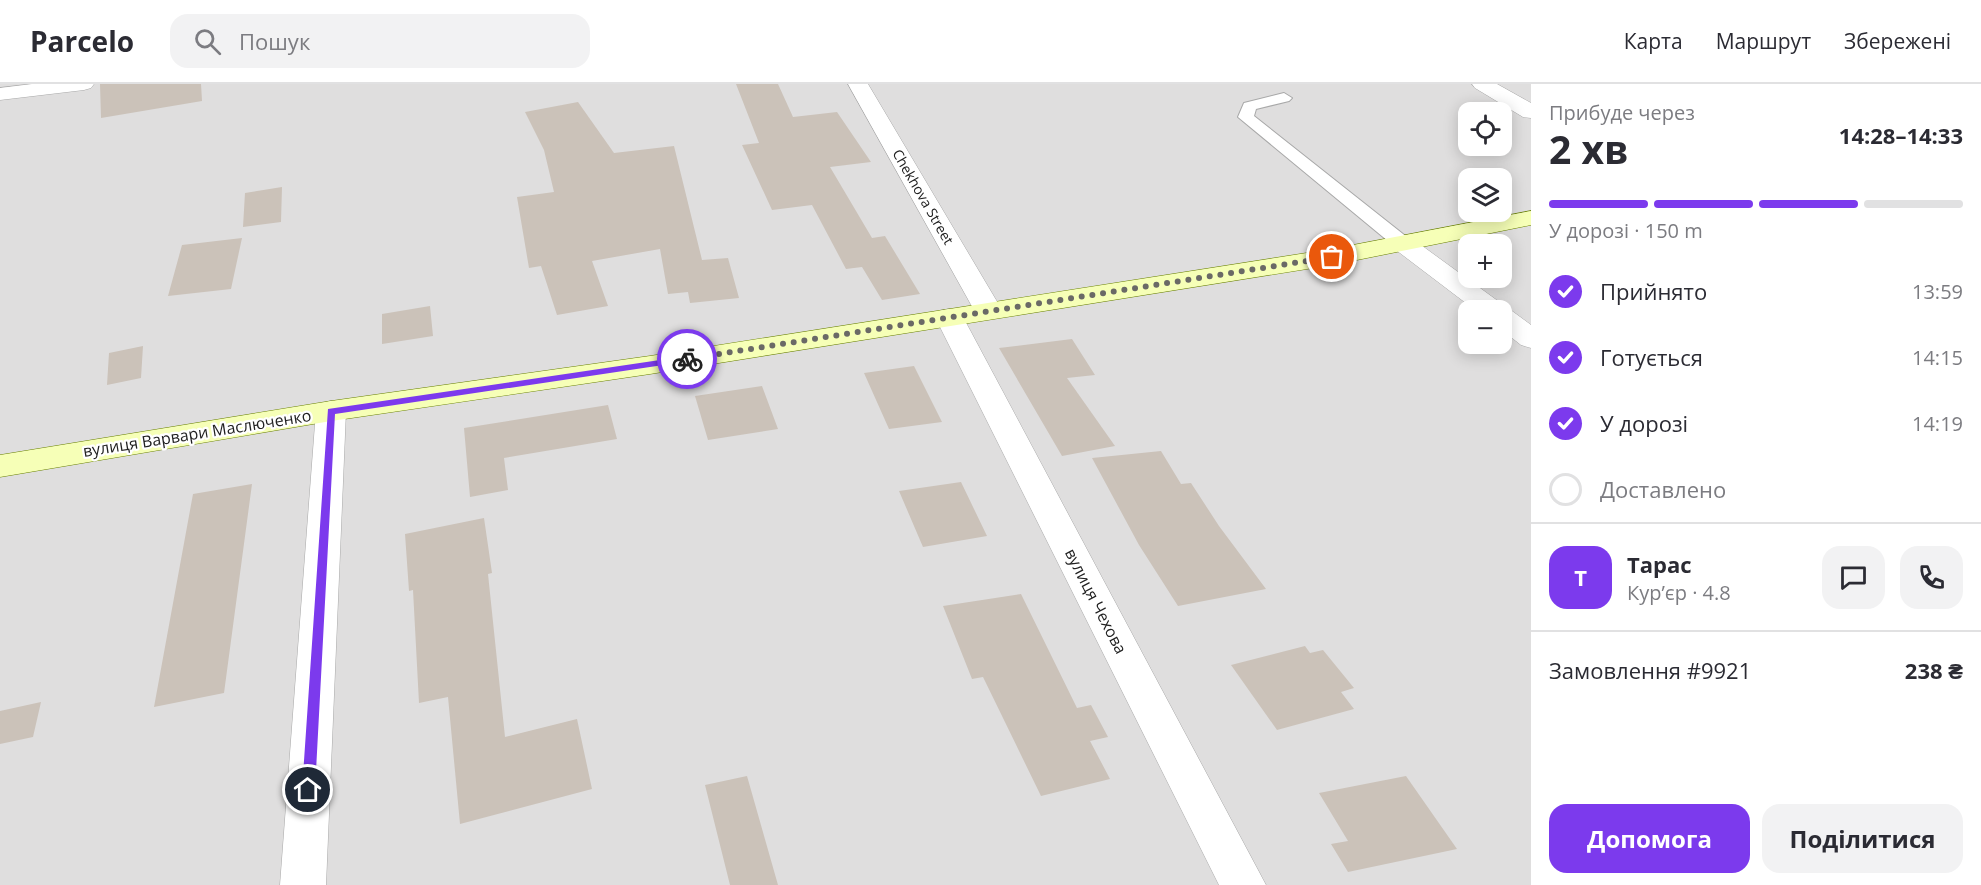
<!DOCTYPE html>
<html lang="uk">
<meta charset="utf-8">
<style>
:root{--surface:#fff;--page:#f2f2f3;--text:#2b2b33;--muted:#7c7c81;--line:#e1e1e2;--accent:#7c3aed}
body{margin:0;font-family:"Open Sans",sans-serif;background:var(--page);color:var(--text);height:100vh;display:flex;flex-direction:column;font-size:22px;white-space:nowrap}
*{box-sizing:border-box;margin:0}
p{font-size:20px;color:var(--muted)}
.icon{flex:none;width:33px;height:33px;fill:none;stroke:currentColor;stroke-width:2;stroke-linecap:round;stroke-linejoin:round}
.map{position:relative;flex:1;overflow:hidden}
.drawer{display:flex;flex-direction:column;background:var(--surface);width:450px}
.drawer>*{flex:none}
.tools{position:absolute;left:1458px;top:18px;display:grid;gap:12px}
.tools a{display:grid;place-items:center;width:54px;height:54px;border-radius:12px;background:var(--surface);box-shadow:0 3px 15px #0003;font-size:30px}
.pin{position:absolute;display:grid;place-items:center;width:51px;height:51px;color:#fff;margin:-26px;border:3px solid #fff;border-radius:50%;box-shadow:0 2px 6px #0007}
.courier{position:absolute;display:grid;place-items:center;width:60px;height:60px;margin:-30px;border:4px solid #7c3aed;border-radius:50%;background:#fff;color:#222;box-shadow:0 2px 8px #0007}
.summary em{font-style:normal;font-weight:700}
.summary div{display:flex;flex-direction:column-reverse}
.summary{display:flex;align-items:center;justify-content:space-between;height:102px;padding:0 18px}
h1{font-size:39px;font-weight:700;line-height:45px}
.bar{display:grid;grid-template-columns:repeat(4,1fr);gap:9px 6px;align-content:center;height:72px;padding:0 18px}
.bar i{height:8px;border-radius:4px;background:var(--line)}
.bar .current{background:var(--accent)}
.bar p{grid-column:span 4}
.line{display:flex;align-items:center;gap:15px;padding:0 18px;border-top:2px solid var(--line)}
.line div{flex:1}
.round{display:grid;place-items:center;flex:none;width:63px;height:63px;border-radius:18px;background:var(--page)}
ol{padding:0 18px;list-style:none}
li{display:flex;align-items:center;gap:18px;height:66px}
li p{margin-inline-start:auto}
li .icon{padding:6px;border-radius:50%;background:var(--accent);color:#fff;stroke-width:4}
li:last-child{color:var(--muted)}
li i{width:33px;height:33px;border:3px solid var(--line);border-radius:50%}
.action{display:flex;gap:12px;margin-top:auto;padding:12px 18px}
.action a{flex:1;height:69px;border-radius:18px;background:var(--accent);color:#fff;font-size:24px;font-weight:700;line-height:69px;text-align:center}
.action a+a{background:var(--page);color:var(--text)}
header{display:flex;align-items:center;gap:36px;box-sizing:border-box;height:84px;padding:0 30px;background:var(--surface);border-bottom:2px solid var(--line)}
header strong{font-size:28px}
nav{display:flex;gap:33px;margin-inline-start:auto;font-size:21px}
.search{width:420px;height:54px;background:var(--page);display:flex;align-items:center;gap:15px;box-sizing:border-box;padding:0 21px;border-radius:18px;color:var(--muted);font-size:22px}
main{display:flex;flex:1;min-height:0}
.map>svg:first-child{display:block}
.residential{fill:#dfdede;fill-rule:evenodd}
.building{fill:#cbc2b9}
.lines{fill:none;stroke-linecap:round;stroke-linejoin:round}
.lane-casing{stroke:#a8a8a8;stroke-width:2}
.street-casing{stroke:#a8a8a8;stroke-width:1}
.secondary-casing{stroke:#677f00;stroke-width:1}
.lane{fill:#fff;fill-rule:evenodd}
.street{fill:#fff;fill-rule:evenodd}
.secondary{fill:#f6ffb7;fill-rule:evenodd}
.route{fill:#7c3aed}
.done{stroke:#6a6966;stroke-width:6;stroke-dasharray:0 10.8}
.labels{text-anchor:middle;stroke-width:4.5;stroke-linejoin:round;paint-order:stroke}
.far-street-label{font-size:14px;fill:#212121;stroke:#fff}
.street-label{font-size:16px;fill:#212121;stroke:#fff}
</style>
<header>
<strong>Parcelo</strong>
<div class="search"><svg class="icon" aria-label="search" viewBox="0 0 24 24"><circle cx="10" cy="10" r="6"/><path d="M15 15l6 6"/></svg>Пошук</div>
<nav><a>Карта</a><a>Маршрут</a><a>Збережені</a></nav>
</header>
<main>
<div class="map">
<svg width="1531" height="801" viewBox="0 0 1531 801">
<rect width="100%" height="100%" fill="#f2efe6"/>
<path class="residential" d="M0,0h1531v801h-1531zM1468,28h34v34h-34zM1468,94h34v34h-34zM1468,160h34v34h-34zM1468,226h34v34h-34z"/>
<path class="building" d="M100,0h101l1,17 -101,17z
M736,0h42l15,33 44,-5 34,50 -41,5 42,71 13,-2 35,58 -38,6 -20,-33 -16,2 -34,-64 -40,5 -30,-65 17,-2z
M578,18l36,51 60,-7 28,114 26,-2 11,40 -49,5 -2,-11 -20,2 -8,-45 -68,12 16,45 -51,9 -16,-49 -12,2 -12,-71 37,-5 -10,-42 -19,-38z
M282,103l-1,35 -38,5 2,-34z
M242,154l-11,51 -63,7 14,-51z
M430,222l3,30 -51,8v-30z
M1072,255l23,36 -28,3 48,68 -53,10 -63,-108z
M143,262l-2,32 -34,7 2,-32z
M914,282l28,56 -53,7 -25,-56z
M762,302l16,43 -70,11 -13,-44z
M608,321l9,34 -113,19 4,32 -38,7 -6,-69z
M1161,367l20,33 10,-1 28,43 47,63 -88,17 -39,-61 -47,-87z
M961,398l26,54 -64,11 -24,-56z
M252,400l-28,209 -70,14 39,-213z
M484,434l8,55 -4,1 17,163 72,-18 15,70 -132,35 -12,-127 -29,6 -6,-113 -4,1 -4,-57z
M1021,510l56,114 14,-3 17,32 -18,4 20,38 -69,17 -58,-119 -11,2 -29,-73z
M1305,562l5,7 13,-3 31,38 -13,4 13,17 -77,21 -46,-65z
M41,618l-8,35 -33,7v-33z
M747,692l31,109h-48l-25,-100z
M1406,692l51,73 -109,23 -17,-28 17,-3 -29,-48z"/>
<g class="lines">
<g class="lane-casing">
<path id="lane" d="M1284,9l8,5 -3,3 -33,8 -2,7 154,122 2,4 -2,4h-14l-156,-129 6,-14z"/>
</g>
<g class="street-casing">
<path id="street" d="M32,0h62l-3,4 -7,2 -84,10v-12z
M848,0h20l134,226 -4,6 -10,2 -10,-2 -4,-6z
M1472,0h25l34,19v15l-8,-1 -48,-29z
M1401,150l9,3 92,67 3,6 7,1 19,14v23l-10,-3 -19,-15v-20h-27l-83,-63 -4,-5 4,-5z
M949,225l10,2 4,6 303,568h-47l-284,-568 4,-6z
M331,317l11,3 4,7 -20,474h-46l36,-474 4,-7z"/>
</g>
<g class="secondary-casing">
<path id="secondary" d="M1531,127v14l-199,40 -682,109 -319,47 -331,56v-22l331,-54 319,-45 682,-107z"/>
</g>
<use href="#lane" class="lane"/>
<use href="#street" class="street"/>
<use href="#secondary" class="secondary"/>
</g>
<path class="route" d="M687,272l3,1v4l-355,53 -20,376 -7,6 -4,-2 -2,-4 26,-381z"/>
<g class="lines">
<path class="done" d="M687,275l645,-102"/>
</g>
<g class="labels">
<g class="far-street-label">
<text transform="translate(923 113) rotate(60)" y="5">Chekhova Street</text>
</g>
<g class="street-label">
<text transform="translate(197 349) rotate(-9)" y="6">вулиця Варвари Маслюченко</text>
<text transform="translate(1096 517) rotate(63)" y="6">вулиця Чехова</text>
</g>
</g>
</svg>
<div class="tools">
<a><svg class="icon" aria-label="locate" viewBox="0 0 24 24"><circle cx="12" cy="12" r="6"/><path d="M12 2v4M12 18v4M2 12h4M18 12h4"/></svg></a>
<a><svg class="icon" aria-label="layers" viewBox="0 0 24 24"><path d="M12 4l9 5-9 5-9-5zM3 14l9 5 9-5"/></svg></a>
<a>+</a>
<a>−</a>
</div>
<div class="pin" style="left:1332px;top:173px;background:#ea580c"><svg class="icon" aria-label="bag" viewBox="0 0 24 24"><path d="M5 8h14l-1 12H6zM9 8a3 3 0 0 1 6 0"/></svg></div>
<div class="pin" style="left:308px;top:706px;background:#1f2937"><svg class="icon" aria-label="home" viewBox="0 0 24 24"><path d="M3 11l9-7 9 7M6 9v11h12V9"/></svg></div>
<div class="courier" style="left:687px;top:275px"><svg class="icon" aria-label="bike" viewBox="0 0 24 24"><circle cx="6" cy="16" r="4"/><circle cx="18" cy="16" r="4"/><path d="M6 16l4-8h5l3 8M10 8l3 8H6M13 5h3"/></svg></div>
</div>
<section class="drawer">
<div class="summary"><div><h1>2 хв</h1><p>Прибуде через</p></div><em>14:28–14:33</em></div>
<div class="bar"><i class="current"></i><i class="current"></i><i class="current"></i><i></i><p>У дорозі · 150 m</p></div>
<ol>
<li><svg class="icon" aria-label="check" viewBox="0 0 24 24"><path d="M5 12l5 5 9-10"/></svg>Прийнято<p>13:59</p></li>
<li><svg class="icon" aria-label="check" viewBox="0 0 24 24"><path d="M5 12l5 5 9-10"/></svg>Готується<p>14:15</p></li>
<li><svg class="icon" aria-label="check" viewBox="0 0 24 24"><path d="M5 12l5 5 9-10"/></svg>У дорозі<p>14:19</p></li>
<li><i></i>Доставлено</li>
</ol>
<div class="line" style="height:108px"><b class="round" style="background:var(--accent);color:#fff">Т</b><div><b>Тарас</b><p>Кур’єр · 4.8</p></div><a class="round"><svg class="icon" aria-label="chat" viewBox="0 0 24 24"><path d="M4 5h16v11H9l-5 4z"/></svg></a><a class="round"><svg class="icon" aria-label="phone" viewBox="0 0 24 24"><path d="M5 4h4l2 5-3 2q2 4 5 5l2-3 5 2v4C11 20 4 13 5 4z"/></svg></a></div>
<div class="line" style="height:78px"><div>Замовлення #9921</div><b>238 ₴</b></div>
<div class="action"><a>Допомога</a><a>Поділитися</a></div>
</section>
</main>
